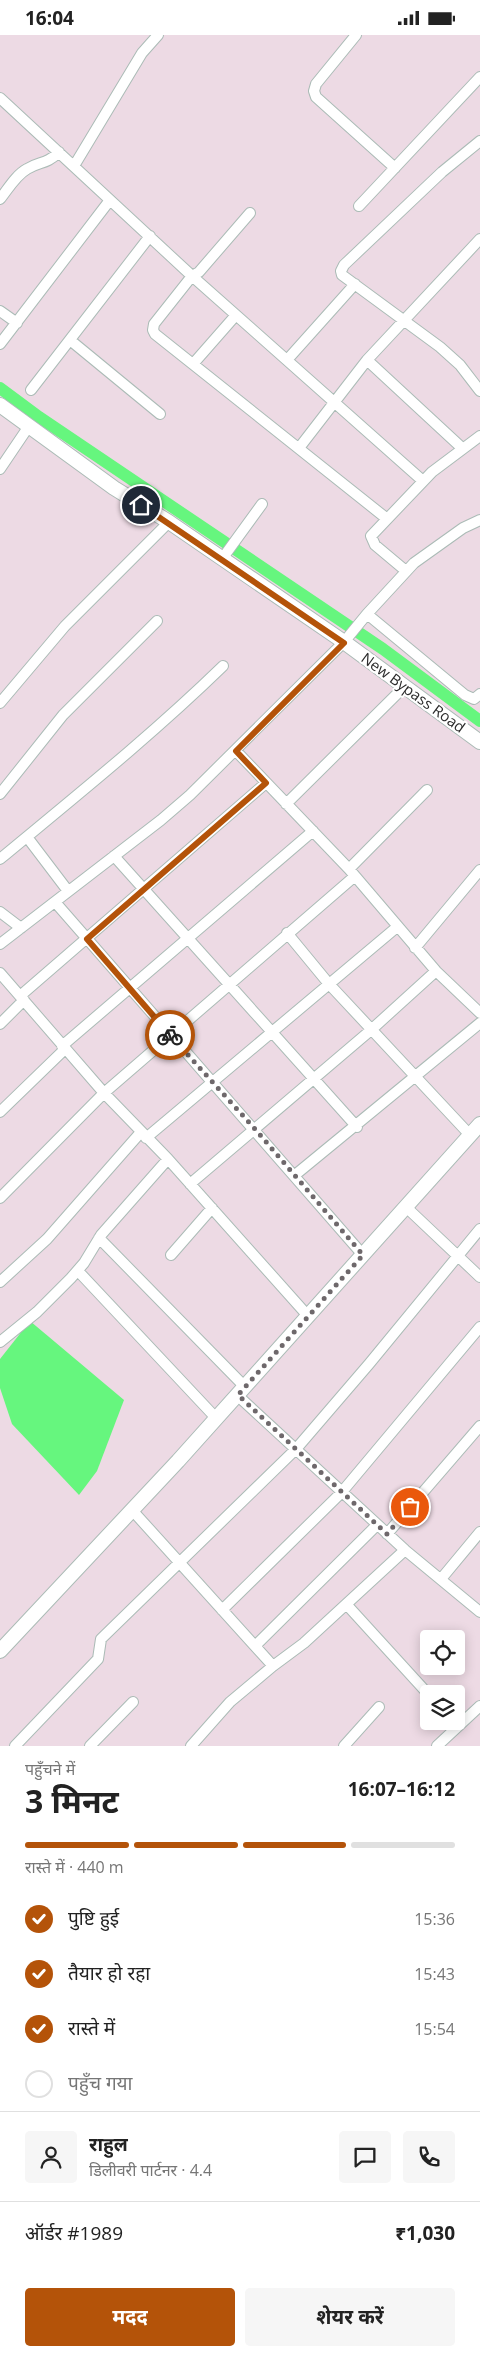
<!DOCTYPE html>
<html lang="hi">
<meta charset="utf-8">
<style>
:root{--surface:#fff;--page:#f6f6f6;--text:#222;--muted:#767676;--line:#e0e0e0;--accent:#b45309}
body{margin:0;font-family:"Open Sans","Noto Sans Devanagari",sans-serif;background:var(--page);color:var(--text);height:100vh;display:flex;flex-direction:column;font-size:19px;white-space:nowrap}
*{box-sizing:border-box;margin:0}
p{font-size:16px;color:var(--muted)}
.icon{flex:none;width:28px;height:28px;fill:none;stroke:currentColor;stroke-width:2;stroke-linecap:round;stroke-linejoin:round}
.map{position:relative;height:1711px;overflow:hidden}
.side{display:flex;flex-direction:column;background:var(--surface);flex:1}
.side>*{flex:none}
.tools{position:absolute;left:420px;top:1595px;display:grid;gap:10px}
.tools a{display:grid;place-items:center;width:45px;height:45px;border-radius:5px;background:var(--surface);box-shadow:0 2px 12px #0003;font-size:25px}
.pin{position:absolute;display:grid;place-items:center;width:42px;height:42px;color:#fff;margin:-21px;border:2px solid #fff;border-radius:50%;box-shadow:0 1px 5px #0007}
.courier{position:absolute;display:grid;place-items:center;width:50px;height:50px;margin:-25px;border:4px solid #b45309;border-radius:50%;background:#fff;color:#222;box-shadow:0 1px 6px #0007}
.overview em{font-style:normal;font-weight:700}
.overview div{display:flex;flex-direction:column-reverse}
.overview{display:flex;align-items:center;justify-content:space-between;height:85px;padding:0 25px}
h1{font-size:32px;font-weight:700;line-height:38px}
.bar{display:grid;grid-template-columns:repeat(4,1fr);gap:8px 5px;align-content:center;height:60px;padding:0 25px}
.bar i{height:6px;border-radius:4px;background:var(--line)}
.bar .current{background:var(--accent)}
.bar p{grid-column:span 4}
.line{display:flex;align-items:center;gap:12px;padding:0 25px;border-top:1px solid var(--line)}
.line div{flex:1}
.round{display:grid;place-items:center;flex:none;width:52px;height:52px;border-radius:5px;background:var(--page)}
ol{padding:0 25px;list-style:none}
li{display:flex;align-items:center;gap:15px;height:55px}
li p{margin-inline-start:auto}
li .icon{padding:5px;border-radius:50%;background:var(--accent);color:#fff;stroke-width:4}
li:last-child{color:var(--muted)}
li i{width:28px;height:28px;border:2px solid var(--line);border-radius:50%}
.action{display:flex;gap:10px;margin-top:auto;padding:10px 25px}
.action a{flex:1;height:58px;border-radius:5px;background:var(--accent);color:#fff;font-size:20px;font-weight:700;line-height:58px;text-align:center}
.action a+a{background:var(--page);color:var(--text)}
.status{display:flex;justify-content:space-between;align-items:center;height:35px;padding:0 25px;background:var(--surface);direction:ltr}
.status svg{height:14px;fill:currentColor}
.map>svg:first-child{display:block}
.water{fill:#66f67e}
.lines{fill:none;stroke-linecap:round;stroke-linejoin:round}
.canal{stroke:#66f67e;stroke-width:12}
.street-casing{stroke:#abbbb6;stroke-width:12}
.secondary-casing{stroke:#abbbb6;stroke-width:16}
.street{stroke:#fff;stroke-width:10}
.secondary{stroke:#fff;stroke-width:14}
.done{stroke:#6e686b;stroke-width:5;stroke-dasharray:0 9}
.route{stroke:#b45309;stroke-width:6}
.labels{text-anchor:middle;stroke-width:4;stroke-linejoin:round;paint-order:stroke}
.street-label{font-size:15px;fill:#2a2a2a;stroke:#fff}
</style>
<div class="status"><b>16:04</b><svg viewBox="0 0 49 12"><path d="M0 12V9h3v3zM5 12V6h3v6zM10 12V3h3v9zM15 12V0h3v12zM26 1h20v11H26zM47 4h2v5h-2z"/></svg></div>
<div class="map">
<svg width="480" height="1711" viewBox="0 0 480 1711">
<rect width="100%" height="100%" fill="#eddae4"/>
<path class="water" d="M30,1286l94,79 -27,71 -18,24 -67,-71 -12,-36v-29z"/>
<g class="lines">
<path class="canal" d="M0,353l39,29 344,232 97,72"/>
<g class="street-casing">
<path id="street" d="M356,0l-40,49 -2,7 2,6 79,71
M0,63l192,178 7,-4 51,-59
M480,106l-38,31 -98,93 -3,6 1,4 98,72 20,18 20,26
M74,131l68,-113 16,-18
M0,164c8,-10 16,-24 27,-30 13,-8 19,-4 32,-17
M359,171l121,-129
M0,276l17,12
M70,305l90,74
M0,309l110,-144
M287,325l68,-76
M367,325l95,88
M193,329l43,-49
M31,355l119,-154
M299,413l68,-88 113,-121
M0,434l29,-43
M386,483l-231,-184 -2,-4 1,-6 38,-48 231,205
M222,524l40,-55
M406,536l-31,-26 -4,-9 61,-64 48,-36
M367,579l98,81 9,4 6,-5
M0,668l65,-77 104,-104
M236,716l113,118 87,102 44,42
M0,759l63,-79 94,-94
M286,769l118,-117
M27,802l41,54
M114,821l243,271
M0,824c76,-63 152,-124 223,-193
M349,834l78,-79
M55,867l308,353
M0,877l21,16
M287,898l42,51 141,151
M0,909l161,-124 29,-25 154,-153 23,-28 47,-51 49,-35 17,-8
M415,913l65,-78
M0,938l104,120 64,66 140,157
M20,961l246,-213
M0,989l24,-24
M62,1011l251,-215
M0,1077l65,-63
M146,1103l251,-211
M295,1140l185,-152
M190,1149l181,-154 65,-59
M0,1163l104,-105 251,-217
M406,1172l74,70
M99,1203l146,149
M171,1220l41,-47
M78,1236l138,147
M0,1247l47,-43 94,-107
M0,1307l37,-30 34,-34 13,-15 17,-28 67,-76
M237,1360l168,155 75,62
M132,1475l141,156
M387,1499l93,-108
M441,1544l39,-47
M347,1570l82,90
M222,1575l119,-117 139,-166
M255,1611l122,-121
M15,1711l83,-87 3,-20 195,-190 73,-85 111,-135
M90,1711l43,-44
M191,1711l39,-44 43,-36 31,-23 101,-93
M344,1711l35,-39
M437,1711l43,-40"/>
</g>
<g class="secondary-casing">
<path id="secondary" d="M0,370l114,83 55,34 175,120 136,100
M0,1616l178,-190 302,-337"/>
</g>
<use href="#street" class="street"/>
<use href="#secondary" class="secondary"/>
</g>
<g class="lines">
<path class="done" d="M170,1000l85,94 108,126 -125,140 149,139 23,-27"/>
<path class="route" d="M141,470l203,138 -108,108 30,32 -179,156 83,96"/>
</g>
<g class="labels">
<g class="street-label">
<text transform="translate(413 658) rotate(36)" y="5">New Bypass Road</text>
</g>
</g>
</svg>
<div class="tools">
<a><svg class="icon" aria-label="locate" viewBox="0 0 24 24"><circle cx="12" cy="12" r="6"/><path d="M12 2v4M12 18v4M2 12h4M18 12h4"/></svg></a>
<a><svg class="icon" aria-label="layers" viewBox="0 0 24 24"><path d="M12 4l9 5-9 5-9-5zM3 14l9 5 9-5"/></svg></a>
</div>
<div class="pin" style="left:410px;top:1472px;background:#ea580c"><svg class="icon" aria-label="bag" viewBox="0 0 24 24"><path d="M5 8h14l-1 12H6zM9 8a3 3 0 0 1 6 0"/></svg></div>
<div class="pin" style="left:141px;top:470px;background:#1f2937"><svg class="icon" aria-label="home" viewBox="0 0 24 24"><path d="M3 11l9-7 9 7M6 9v11h12V9"/></svg></div>
<div class="courier" style="left:170px;top:1000px"><svg class="icon" aria-label="bike" viewBox="0 0 24 24"><circle cx="6" cy="16" r="4"/><circle cx="18" cy="16" r="4"/><path d="M6 16l4-8h5l3 8M10 8l3 8H6M13 5h3"/></svg></div>
</div>
<section class="side">
<div class="overview"><div><h1>3 मिनट</h1><p>पहुँचने में</p></div><em>16:07–16:12</em></div>
<div class="bar"><i class="current"></i><i class="current"></i><i class="current"></i><i></i><p>रास्ते में · 440 m</p></div>
<ol>
<li><svg class="icon" aria-label="check" viewBox="0 0 24 24"><path d="M5 12l5 5 9-10"/></svg>पुष्टि हुई<p>15:36</p></li>
<li><svg class="icon" aria-label="check" viewBox="0 0 24 24"><path d="M5 12l5 5 9-10"/></svg>तैयार हो रहा<p>15:43</p></li>
<li><svg class="icon" aria-label="check" viewBox="0 0 24 24"><path d="M5 12l5 5 9-10"/></svg>रास्ते में<p>15:54</p></li>
<li><i></i>पहुँच गया</li>
</ol>
<div class="line" style="height:90px"><a class="round"><svg class="icon" aria-label="person" viewBox="0 0 24 24"><circle cx="12" cy="8" r="4"/><path d="M4 21q1-7 8-7t8 7"/></svg></a><div><b>राहुल</b><p>डिलीवरी पार्टनर · 4.4</p></div><a class="round"><svg class="icon" aria-label="chat" viewBox="0 0 24 24"><path d="M4 5h16v11H9l-5 4z"/></svg></a><a class="round"><svg class="icon" aria-label="phone" viewBox="0 0 24 24"><path d="M5 4h4l2 5-3 2q2 4 5 5l2-3 5 2v4C11 20 4 13 5 4z"/></svg></a></div>
<div class="line" style="height:65px"><div>ऑर्डर #1989</div><b>₹1,030</b></div>
<div class="action"><a>मदद</a><a>शेयर करें</a></div>
</section>
